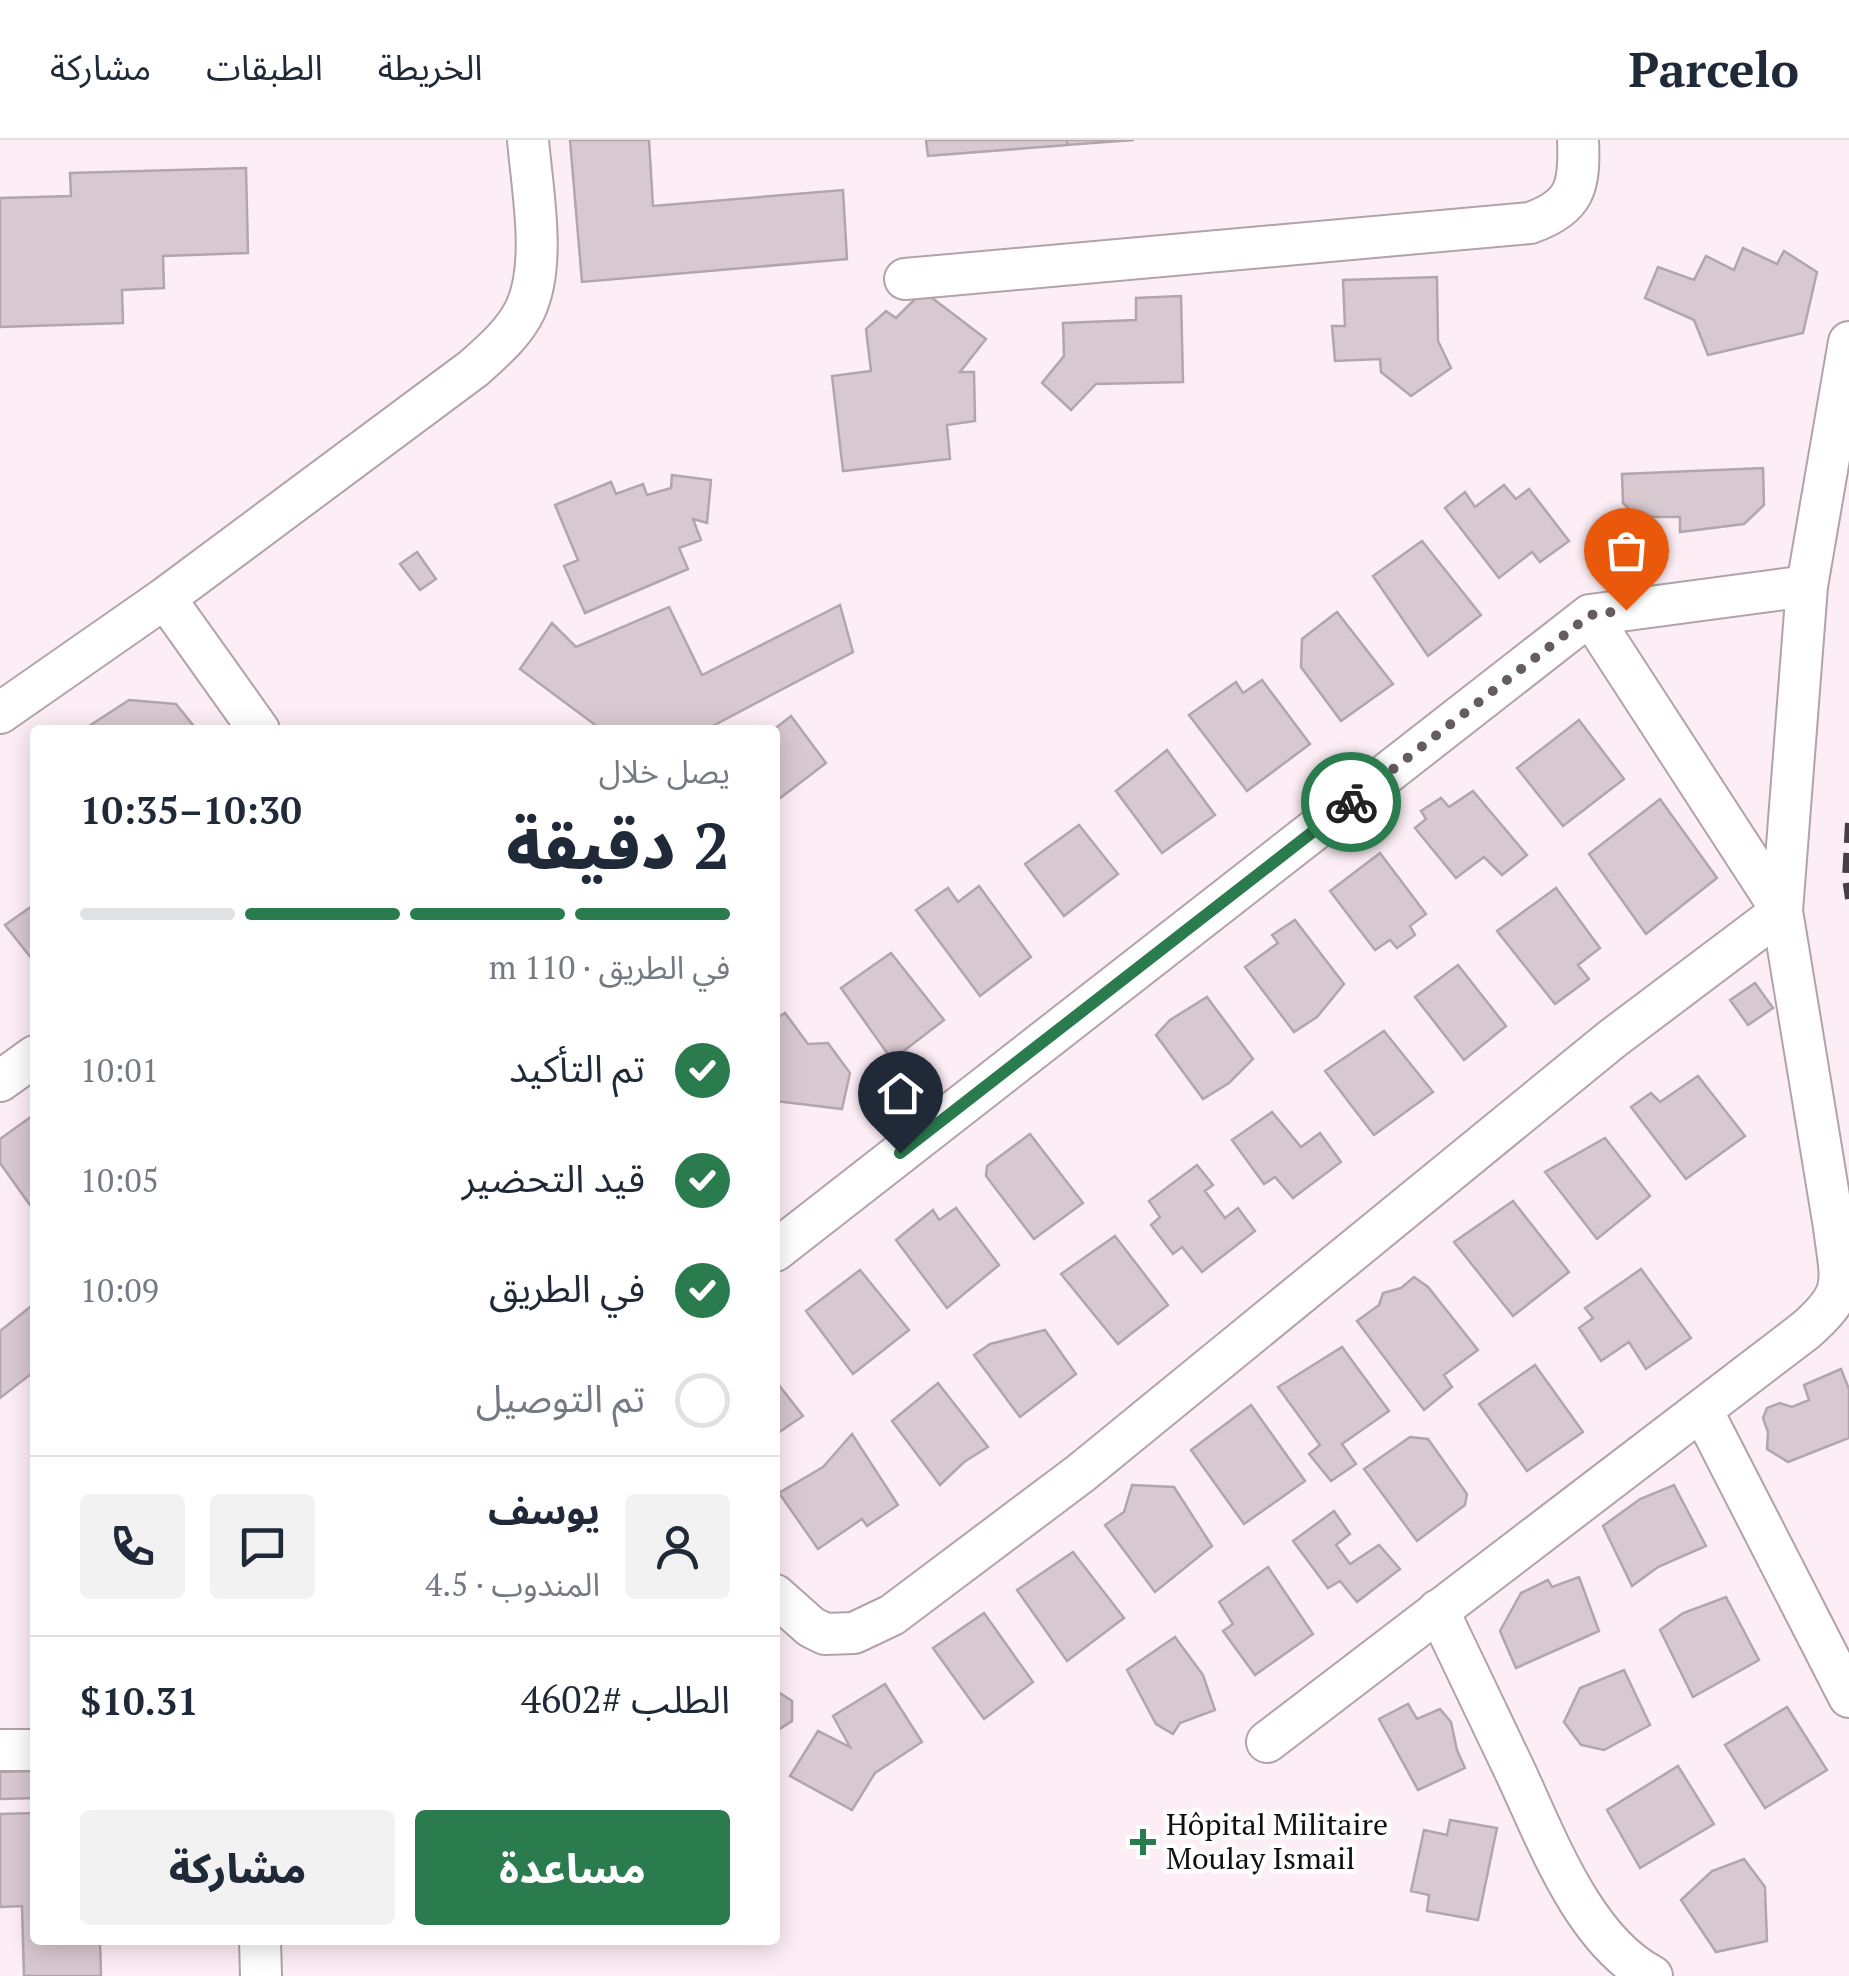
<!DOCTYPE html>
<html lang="ar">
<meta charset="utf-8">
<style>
:root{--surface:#fff;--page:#f2f2f3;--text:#1f2937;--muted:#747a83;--line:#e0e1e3;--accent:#2a7b4d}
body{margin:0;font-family:"PT Serif","Noto Sans Arabic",serif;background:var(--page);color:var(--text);direction:rtl;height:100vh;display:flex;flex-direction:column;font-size:38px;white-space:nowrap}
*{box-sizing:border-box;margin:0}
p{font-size:32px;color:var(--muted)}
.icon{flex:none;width:55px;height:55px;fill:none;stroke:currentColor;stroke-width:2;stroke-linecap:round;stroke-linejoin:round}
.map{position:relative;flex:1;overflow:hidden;direction:ltr}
.side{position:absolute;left:30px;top:585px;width:750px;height:1220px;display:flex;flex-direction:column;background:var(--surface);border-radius:10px;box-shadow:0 5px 25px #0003;direction:rtl}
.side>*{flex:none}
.pin{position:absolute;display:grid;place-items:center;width:85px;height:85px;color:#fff;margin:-102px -42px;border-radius:50% 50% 50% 0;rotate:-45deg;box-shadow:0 0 10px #0007}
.pin .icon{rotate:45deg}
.courier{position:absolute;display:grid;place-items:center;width:100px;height:100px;margin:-50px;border:8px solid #2a7b4d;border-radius:50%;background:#fff;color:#222;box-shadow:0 2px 12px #0007}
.headline em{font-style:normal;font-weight:800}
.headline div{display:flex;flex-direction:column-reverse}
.headline{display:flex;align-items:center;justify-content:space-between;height:170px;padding:0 50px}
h1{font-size:65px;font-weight:800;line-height:75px}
.bar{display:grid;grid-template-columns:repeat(4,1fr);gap:15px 10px;align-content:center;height:120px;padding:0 50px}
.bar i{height:12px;border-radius:8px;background:var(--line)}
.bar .selected{background:var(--accent)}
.bar p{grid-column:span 4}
.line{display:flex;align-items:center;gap:25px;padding:0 50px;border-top:2px solid var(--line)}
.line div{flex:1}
.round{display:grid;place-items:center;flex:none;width:105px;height:105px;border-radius:10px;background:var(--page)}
ol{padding:0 50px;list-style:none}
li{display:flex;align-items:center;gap:30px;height:110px}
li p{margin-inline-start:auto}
li .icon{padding:10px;border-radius:50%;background:var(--accent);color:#fff;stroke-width:4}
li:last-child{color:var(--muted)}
li i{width:55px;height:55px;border:5px solid var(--line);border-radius:50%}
.action{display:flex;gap:20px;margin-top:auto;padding:20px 50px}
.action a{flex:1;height:115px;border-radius:10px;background:var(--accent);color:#fff;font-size:40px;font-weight:800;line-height:115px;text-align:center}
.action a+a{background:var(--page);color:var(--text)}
header{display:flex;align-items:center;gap:60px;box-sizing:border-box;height:140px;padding:0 50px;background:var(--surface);border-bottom:2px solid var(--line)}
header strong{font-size:48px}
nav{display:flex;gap:55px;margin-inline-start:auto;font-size:35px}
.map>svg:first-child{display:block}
.building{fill:#d8c9d0;stroke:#b4a5ac;stroke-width:2.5}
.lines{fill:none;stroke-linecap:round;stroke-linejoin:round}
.minor-casing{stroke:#b1a3a9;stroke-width:44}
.minor{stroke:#fff;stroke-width:40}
.rail{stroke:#473f43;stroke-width:8;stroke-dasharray:20 10;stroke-linecap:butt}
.done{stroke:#655c60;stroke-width:10;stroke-dasharray:0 18}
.route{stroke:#2a7b4d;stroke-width:12}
.poi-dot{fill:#2a7b4d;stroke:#fff;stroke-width:4}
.labels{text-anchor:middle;stroke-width:9;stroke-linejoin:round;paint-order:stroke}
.poi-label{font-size:30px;fill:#130e10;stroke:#fff;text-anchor:start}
</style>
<header>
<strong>Parcelo</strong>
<nav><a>الخريطة</a><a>الطبقات</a><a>مشاركة</a></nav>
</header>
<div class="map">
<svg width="1849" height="1836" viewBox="0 0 1849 1836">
<rect width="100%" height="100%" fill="#fdeef5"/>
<path class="building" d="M570,0h79l4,66 190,-16 4,69 -265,23z
M926,0h141v5l-139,11z
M1067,0h67l-67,5z
M246,28l2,85 -85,3 1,32 -42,2 1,33 -123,4v-129l71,-2 -1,-23z
M1743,108l34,16 7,-13 33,21 -14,61 -95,22 -14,-35 -49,-22 13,-31 36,13 12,-24 28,14z
M1437,137l1,64 13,27 -40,28 -30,-24 -1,-13 -45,2 -3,-35h13l-2,-46z
M923,151l63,48 -26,33h14l1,49 -28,4 3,34 -107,12 -11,-95 39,-5 -5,-42 20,-18 10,7z
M1181,156l2,86 -87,2 -25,26 -29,-27 22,-27 -1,-33 73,-3v-22z
M1763,328l1,37 -20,19 -64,8v-15h-43l-14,-14 -1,-29z
M672,335l39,5 -4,43 -14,-4 8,21 -22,8 9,21 -103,44 -21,-47 14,-6 -23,-55 56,-23 5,12 27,-10 4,11 24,-7z
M1504,345l12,14 13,-10 40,52 -29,21 -8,-10 -33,26 -54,-70 20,-16 10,15z
M1422,401l59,74 -53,41 -55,-80z
M417,412l19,27 -16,11 -20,-26z
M840,465l13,47 -148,78h-103l-82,-61 32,-46 24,24 93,-40 33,68z
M1337,472l56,72 -52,37 -40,-54 1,-28z
M1262,540l48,64 -63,47 -58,-76 47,-33 7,11z
M129,560l47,4 21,26h-114z
M791,576l35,47 -51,39 -2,-72z
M1579,580l45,59 -61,47 -46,-58z
M1167,610l48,65 -53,38 -46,-62z
M1473,651l54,64 -25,20 -18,-18 -28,21 -41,-50 11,-9 -5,-8 20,-13 8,9z
M1660,659l57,79 -71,56 -57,-80z
M1079,685l39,49 -54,42 -39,-52z
M1380,713l46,61 -16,12 5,9 -18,13 -7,-8 -15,10 -45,-59z
M979,746l52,71 -51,39 -64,-86 32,-22 10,14z
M1556,748l44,60 -22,17 11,14 -34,25 -58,-73z
M35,764v59l-30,-38z
M1295,780l49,64 -27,33 -23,15 -49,-65 33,-24 -6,-8z
M891,813l53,67 -52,40 -51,-72z
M1458,825l48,61 -42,34 -49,-63z
M1755,843l18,25 -25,17 -18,-25z
M1207,857l46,62 -24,24 -26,16 -47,-64 14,-15z
M785,873l23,31 20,-1 22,30 -8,36 -67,-8v-82z
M1384,891l49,61 -59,43 -49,-64z
M1698,936l47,60 -59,43 -55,-72 20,-14 9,9z
M1272,972l29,35 19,-14 21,29 -48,36 -18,-21 -11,7 -32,-44z
M35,974v98l-35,-49v-24z
M1030,994l53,69 -49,36 -48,-63 1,-10z
M1605,998l45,58 -53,43 -52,-67z
M1197,1025l16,20 -8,6 20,27 13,-10 17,23 -53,41 -20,-25 -9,7 -22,-29 9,-8 -11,-16z
M1513,1061l56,71 -56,44 -59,-74z
M956,1068l43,57 -52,43 -51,-68 37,-30 6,10z
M1115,1096l53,69 -50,39 -57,-70z
M1641,1129l50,69 -45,31 -17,-27 -28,19 -22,-33 14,-10 -8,-10z
M860,1130l49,60 -56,44 -47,-63z
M1414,1137l14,10 50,63 -34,25 8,12 -28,23 -67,-89 22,-16 4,-12 18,-5z
M35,1163v68l-35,27v-67z
M1045,1190l31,44 -56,43 -46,-62 16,-11z
M1342,1207l47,64 -47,33 14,20 -25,17 -22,-27 11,-9 -42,-58z
M1535,1225l48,67 -56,39 -48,-67z
M1841,1229l8,20v49l-61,24 -21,-13 1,-17 -5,-14 4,-10 13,-5 12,4 17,-7 -5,-15z
M775,1240l28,36 -28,19z
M938,1243l50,64 -24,15 -24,23 -48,-64z
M1251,1265l54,76 -61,43 -53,-74z
M852,1294l46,71 -31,21 -5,-7 -44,30 -39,-56 44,-26z
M1410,1297l18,2 39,55 -2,11 -48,36 -53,-72z
M1132,1345l42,2 38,59 -57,46 -50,-67 19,-13z
M1674,1345l32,61 -48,21 -26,19 -29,-60 37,-27z
M1334,1371l16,23 -14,11 14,19 29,-19 21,24 -43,33 -17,-21 -12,7 -35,-47z
M1073,1412l51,66 -57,43 -50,-71z
M1268,1427l45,67 -58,41 -32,-44 10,-7 -14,-22z
M1579,1437l20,54 -83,37 -16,-37 21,-38 27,-13 4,7z
M1726,1457l33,63 -66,37 -33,-67 23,-17z
M984,1473l49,69 -49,37 -51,-71z
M1175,1497l28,38 12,35 -35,13 -7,11 -17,-10 -29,-54z
M1624,1530l26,55 -46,25 -23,-5 -17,-23 16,-34z
M885,1544l37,58 -47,31 -23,37 -62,-34 28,-45 32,16 -17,-31z
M775,1550l17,11v20l-17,11z
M1408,1564l9,15 23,-10 11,13 6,28 8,18 -47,22 -39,-71z
M1787,1567l40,63 -62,38 -40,-63z
M1678,1626l36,58 -74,44 -33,-58z
M35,1631v27l-35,1v-27z
M35,1673v127h65l1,36h-77l-2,-70 -22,1v-93z
M1450,1680l47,8 -19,92 -51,-9 2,-16 -18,-4 13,-61 23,5z
M1744,1719l21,28 2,54 -51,11 -35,-52 31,-29z"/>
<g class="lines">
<g class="minor-casing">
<path id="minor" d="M905,139l625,-56c46,-16 50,-37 48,-83
M165,458l94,132
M0,573l165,-115 309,-230c19,-17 40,-35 51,-58 22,-46 7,-121 3,-170
M0,941l35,-25
M775,1111l815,-636 217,-29
M1702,1270l147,287
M775,1455l36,32 14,7 29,-1 38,-18 189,-142 531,-434 170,-128 -192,-296
M1438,1470c25,53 51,106 76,159 32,68 69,171 138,207
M1267,1602l539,-412c43,-38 35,-47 28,-103l-52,-316 25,-325 42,-244
M0,1610h35
M260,1800l1,36"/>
</g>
<use href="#minor" class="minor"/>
<path class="rail" d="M1849,683l-3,55 3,21"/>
</g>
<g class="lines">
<path class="done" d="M1351,662l239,-187 36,-5"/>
<path class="route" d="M900,1013l451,-351"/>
</g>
<path class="poi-dot" d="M1138 1687h10v10h10v10h-10v10h-10v-10h-10v-10h10z"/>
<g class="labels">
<g class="poi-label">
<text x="1166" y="1695">Hôpital Militaire<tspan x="1166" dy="34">Moulay Ismail</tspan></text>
</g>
</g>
</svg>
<div class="pin" style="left:1626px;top:470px;background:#ea580c"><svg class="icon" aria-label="bag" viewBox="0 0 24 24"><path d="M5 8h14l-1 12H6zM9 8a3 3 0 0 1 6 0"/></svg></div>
<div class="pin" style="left:900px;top:1013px;background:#1f2937"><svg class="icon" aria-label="home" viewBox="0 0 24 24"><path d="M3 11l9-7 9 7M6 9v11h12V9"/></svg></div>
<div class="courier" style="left:1351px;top:662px"><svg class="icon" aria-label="bike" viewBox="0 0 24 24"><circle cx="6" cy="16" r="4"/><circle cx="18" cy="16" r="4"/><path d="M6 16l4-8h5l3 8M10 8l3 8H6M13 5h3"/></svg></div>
<section class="side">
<div class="headline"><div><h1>2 دقيقة</h1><p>يصل خلال</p></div><em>10:30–10:35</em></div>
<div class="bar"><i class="selected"></i><i class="selected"></i><i class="selected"></i><i></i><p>في الطريق · 110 m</p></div>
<ol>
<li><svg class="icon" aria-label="check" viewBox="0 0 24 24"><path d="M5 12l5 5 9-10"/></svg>تم التأكيد<p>10:01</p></li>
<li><svg class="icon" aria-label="check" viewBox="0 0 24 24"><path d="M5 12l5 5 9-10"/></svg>قيد التحضير<p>10:05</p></li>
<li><svg class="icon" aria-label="check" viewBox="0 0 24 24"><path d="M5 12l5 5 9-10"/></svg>في الطريق<p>10:09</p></li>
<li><i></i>تم التوصيل</li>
</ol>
<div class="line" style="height:180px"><a class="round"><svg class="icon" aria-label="person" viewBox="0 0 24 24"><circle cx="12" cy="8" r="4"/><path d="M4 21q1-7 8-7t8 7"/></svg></a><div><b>يوسف</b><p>المندوب · 4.5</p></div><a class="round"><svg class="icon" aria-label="chat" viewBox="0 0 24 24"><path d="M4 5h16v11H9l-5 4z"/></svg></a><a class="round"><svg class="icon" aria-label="phone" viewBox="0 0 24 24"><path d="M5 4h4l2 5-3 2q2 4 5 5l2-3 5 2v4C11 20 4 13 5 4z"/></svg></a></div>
<div class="line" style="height:130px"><div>الطلب #4602</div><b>$10.31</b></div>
<div class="action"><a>مساعدة</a><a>مشاركة</a></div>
</section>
</div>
